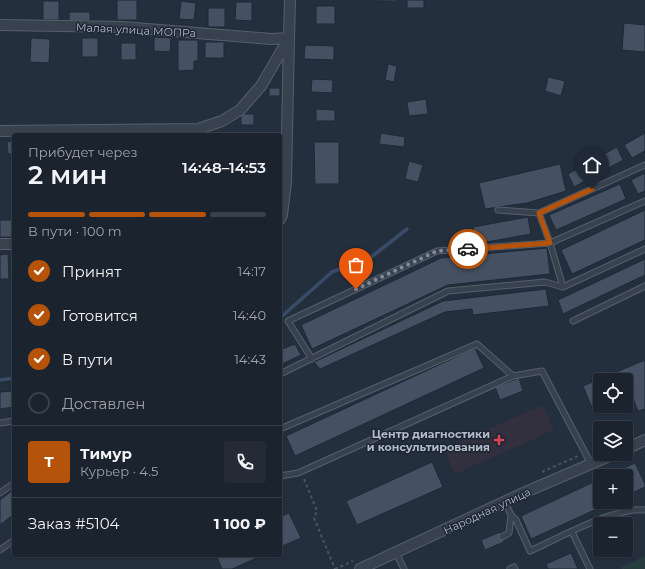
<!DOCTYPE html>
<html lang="ru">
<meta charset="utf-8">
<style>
:root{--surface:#1b232e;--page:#242b36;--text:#f1f3f6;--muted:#a0a4aa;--line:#39404a;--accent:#b45309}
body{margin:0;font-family:Montserrat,sans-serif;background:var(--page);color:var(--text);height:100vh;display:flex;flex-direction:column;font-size:15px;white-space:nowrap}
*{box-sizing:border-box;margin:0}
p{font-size:13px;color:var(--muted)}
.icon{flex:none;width:22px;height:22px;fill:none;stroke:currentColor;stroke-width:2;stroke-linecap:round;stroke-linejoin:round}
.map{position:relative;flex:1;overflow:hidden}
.drawer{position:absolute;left:12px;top:133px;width:270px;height:424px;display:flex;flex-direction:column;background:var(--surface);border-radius:4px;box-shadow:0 1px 3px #0004,0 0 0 1px var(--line)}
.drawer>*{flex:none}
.tools{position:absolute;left:593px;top:373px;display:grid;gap:8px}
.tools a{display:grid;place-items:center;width:40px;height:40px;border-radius:4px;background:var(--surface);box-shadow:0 1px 3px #0004,0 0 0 1px var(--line);font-size:20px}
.pin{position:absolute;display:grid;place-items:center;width:34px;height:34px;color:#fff;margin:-41px -17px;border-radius:50% 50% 50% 0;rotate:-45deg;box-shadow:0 0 4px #0007}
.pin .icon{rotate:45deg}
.courier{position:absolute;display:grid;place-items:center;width:40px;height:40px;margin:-20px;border:3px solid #b45309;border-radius:50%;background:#fff;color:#222;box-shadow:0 1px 5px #0007}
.summary em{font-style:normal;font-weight:600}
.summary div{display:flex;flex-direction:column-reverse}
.summary{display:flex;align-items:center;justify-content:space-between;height:68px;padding:0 16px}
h1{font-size:26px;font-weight:600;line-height:30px}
.bar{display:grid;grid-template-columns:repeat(4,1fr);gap:6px 4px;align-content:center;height:48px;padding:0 16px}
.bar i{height:5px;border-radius:3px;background:var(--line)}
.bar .current{background:var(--accent)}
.bar p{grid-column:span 4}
.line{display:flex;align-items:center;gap:10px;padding:0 16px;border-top:1px solid var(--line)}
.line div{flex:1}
.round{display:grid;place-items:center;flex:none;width:42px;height:42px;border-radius:4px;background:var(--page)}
ol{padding:0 16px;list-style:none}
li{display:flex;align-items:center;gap:12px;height:44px}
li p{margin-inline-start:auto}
li .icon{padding:4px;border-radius:50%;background:var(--accent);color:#fff;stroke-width:4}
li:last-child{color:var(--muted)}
li i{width:22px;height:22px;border:2px solid var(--line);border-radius:50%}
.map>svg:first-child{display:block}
.medical{fill:#32303f}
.pitch{fill:#263c3f}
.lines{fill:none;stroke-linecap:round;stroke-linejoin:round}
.stream{stroke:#394c67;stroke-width:3.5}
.building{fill:#455162;stroke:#1f2835}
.service-casing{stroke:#565f6c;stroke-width:7}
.minor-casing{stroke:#565f6c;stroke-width:12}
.path{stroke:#44595c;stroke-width:2;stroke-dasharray:3 3;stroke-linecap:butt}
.service{stroke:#38414e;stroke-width:5}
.minor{stroke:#38414e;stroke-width:10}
.done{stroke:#828b98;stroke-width:4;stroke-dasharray:0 7.2}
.route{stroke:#b45309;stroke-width:5}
.health-dot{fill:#e0444e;stroke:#1d2633;stroke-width:1.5}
.labels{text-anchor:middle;stroke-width:3;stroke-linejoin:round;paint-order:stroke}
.street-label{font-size:11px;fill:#b4bcc9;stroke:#1d2633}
.poi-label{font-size:11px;font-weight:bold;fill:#b4bcc9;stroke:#1d2633;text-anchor:end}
</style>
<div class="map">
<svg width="645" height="569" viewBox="0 0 645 569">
<rect width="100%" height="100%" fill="#242f3e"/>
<path class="medical" d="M543,405l11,25 -99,44 -11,-25z"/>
<path class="pitch" d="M645,556v13h-23l-1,-2z"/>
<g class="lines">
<path class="stream" d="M280,318l52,-46 38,-14 37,-29
M0,380l14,-2"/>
</g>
<path class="building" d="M117,0h20v20h-20z
M376,0h21v2l-21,-1z
M407,0h17v8h-17z
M43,1h16v19h-16z
M181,1l15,2 -2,17 -15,-1z
M236,2h16v19l-17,-1z
M316,6h19v18h-19z
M208,8h17v19h-17z
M69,12h21v9h-21z
M624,23l21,2v27l-23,-2z
M0,36h1v19h-1z
M154,37l17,1 -1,14 -16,-1z
M31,38l19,1 -1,24 -19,-1z
M82,38h16v19h-16z
M178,40h20v21h-4v9l-16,1z
M205,42h19v16h-19z
M121,43h15v17h-15z
M305,45l29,1v14l-30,-1z
M388,64l9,2 -3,16 -9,-2z
M548,77l17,4 -4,15 -16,-5z
M312,79l21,1 -1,13 -21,-1z
M269,88h11v8h-11z
M426,99l2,15 -19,2 -2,-14z
M316,109l19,1v11h-19z
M241,114h13v11h-13z
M381,133l24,4 -1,10 -25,-3z
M645,133v18l-13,7 -8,-13z
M14,141v13h-6l-1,-12z
M314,142h25v42h-24z
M617,147l6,13 -49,27 -6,-13z
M409,161l14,4 -5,17 -13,-3z
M560,164l6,27 -39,12 -42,6 -6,-26z
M645,173v18l-7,3 -7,-14z
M620,184l6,15 -70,31 -7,-15z
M645,210v30l-73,34 -11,-24z
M528,217l3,17 -55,10 -3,-17z
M0,220h14v17h-14z
M547,248l3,26 -102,11 -136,64 -11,-24 140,-67z
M8,254l1,25h-9v-24z
M645,259v16l-82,39 -5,-14z
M546,289l3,17 -76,9 -1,-6 -27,3 -125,57 -6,-7 129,-61z
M295,344l6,11 -21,10v-15z
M475,348l9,20 -189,88 -9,-20z
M645,360v49l-7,2 -8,-20 -4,2v-13h-26v24l-8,4 -9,-22z
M519,378l4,13 -23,9 -5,-13z
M14,391v16l-14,2v-17z
M432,462l11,25 -86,38 -11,-24z
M635,463l10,21v3l-19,9v-20h-19z
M600,479v23h12l-81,37 -10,-23z
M14,489v25l-14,11v-25z
M289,513l12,25 -21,9v-30z
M500,532l4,10 -19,8 -4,-10z
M571,553l7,16h-30l-2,-5z
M216,555h47l-31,14h-10z"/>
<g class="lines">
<g class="service-casing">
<path id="service" d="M498,210l41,3 106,-48
M563,287l82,-38
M573,321l72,-35
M312,359l-24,-38 149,-70 113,-8 95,-42
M280,374l168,-83 97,-9 18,5 -13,-44 -11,-30
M0,423l14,-2
M280,429l197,-85 36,32
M280,476l18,-3 215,-97 29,-5 49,93
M0,493l14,-10
M505,502l6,13 5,5 14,31c29,-13 84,-44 115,-41
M572,532l18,37
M502,537l7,-4 2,-18
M0,550l14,-10
M396,553l8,16
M510,569l4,-2 1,2"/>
</g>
<g class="minor-casing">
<path id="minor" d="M0,25l122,2 149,12 18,-1 -3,144 -4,33 -2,4
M0,131l198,-2 24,-8 18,-11 21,-24 28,-48 1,-38
M0,244h14
M626,449l19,-9
M360,569l161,-75 93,-40"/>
</g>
<path class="path" d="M542,472l36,-16
M304,479l13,32 -3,7 21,51
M335,569l18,-8"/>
<use href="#service" class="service"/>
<use href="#minor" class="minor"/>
</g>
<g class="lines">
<path class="done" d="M356,289l81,-38 31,-2"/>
<path class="route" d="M468,249l82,-6 -11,-30 53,-24"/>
</g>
<path class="health-dot" d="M497 434h4v4h4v4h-4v4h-4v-4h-4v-4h4z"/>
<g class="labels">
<g class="street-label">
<text transform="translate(136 30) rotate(3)" y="4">Малая улица МОПРа</text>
<text transform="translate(487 511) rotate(-25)" y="4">Народная улица</text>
</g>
<g class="poi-label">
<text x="490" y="438">Центр диагностики<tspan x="490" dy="13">и консультирования</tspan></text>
</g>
</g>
</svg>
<div class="tools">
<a><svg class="icon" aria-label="locate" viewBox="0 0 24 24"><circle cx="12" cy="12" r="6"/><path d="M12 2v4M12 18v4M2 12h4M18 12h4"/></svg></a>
<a><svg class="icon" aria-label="layers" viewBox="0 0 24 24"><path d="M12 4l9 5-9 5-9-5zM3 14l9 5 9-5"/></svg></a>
<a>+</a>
<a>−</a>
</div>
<div class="pin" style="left:356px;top:289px;background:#ea580c"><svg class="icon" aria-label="bag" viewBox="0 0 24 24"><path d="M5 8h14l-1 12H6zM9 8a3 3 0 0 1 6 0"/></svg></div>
<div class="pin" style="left:592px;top:189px;background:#1f2937"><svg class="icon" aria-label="home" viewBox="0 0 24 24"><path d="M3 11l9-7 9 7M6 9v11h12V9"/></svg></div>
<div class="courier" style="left:468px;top:249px"><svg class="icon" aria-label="car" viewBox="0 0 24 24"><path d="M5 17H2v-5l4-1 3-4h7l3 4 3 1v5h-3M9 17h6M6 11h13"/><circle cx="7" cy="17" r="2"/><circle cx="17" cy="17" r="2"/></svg></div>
<section class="drawer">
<div class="summary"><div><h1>2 мин</h1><p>Прибудет через</p></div><em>14:48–14:53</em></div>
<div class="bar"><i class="current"></i><i class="current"></i><i class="current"></i><i></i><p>В пути · 100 m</p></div>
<ol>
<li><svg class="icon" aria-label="check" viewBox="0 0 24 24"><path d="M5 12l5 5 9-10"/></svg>Принят<p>14:17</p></li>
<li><svg class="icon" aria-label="check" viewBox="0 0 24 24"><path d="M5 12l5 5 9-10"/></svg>Готовится<p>14:40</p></li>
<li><svg class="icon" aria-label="check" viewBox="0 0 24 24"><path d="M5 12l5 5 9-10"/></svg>В пути<p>14:43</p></li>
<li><i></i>Доставлен</li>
</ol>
<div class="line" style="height:72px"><b class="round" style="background:var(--accent);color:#fff">Т</b><div><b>Тимур</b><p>Курьер · 4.5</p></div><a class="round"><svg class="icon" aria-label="phone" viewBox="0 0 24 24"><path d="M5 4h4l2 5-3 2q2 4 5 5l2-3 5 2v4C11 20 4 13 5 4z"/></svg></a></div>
<div class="line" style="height:52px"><div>Заказ #5104</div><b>1 100 ₽</b></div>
</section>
</div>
